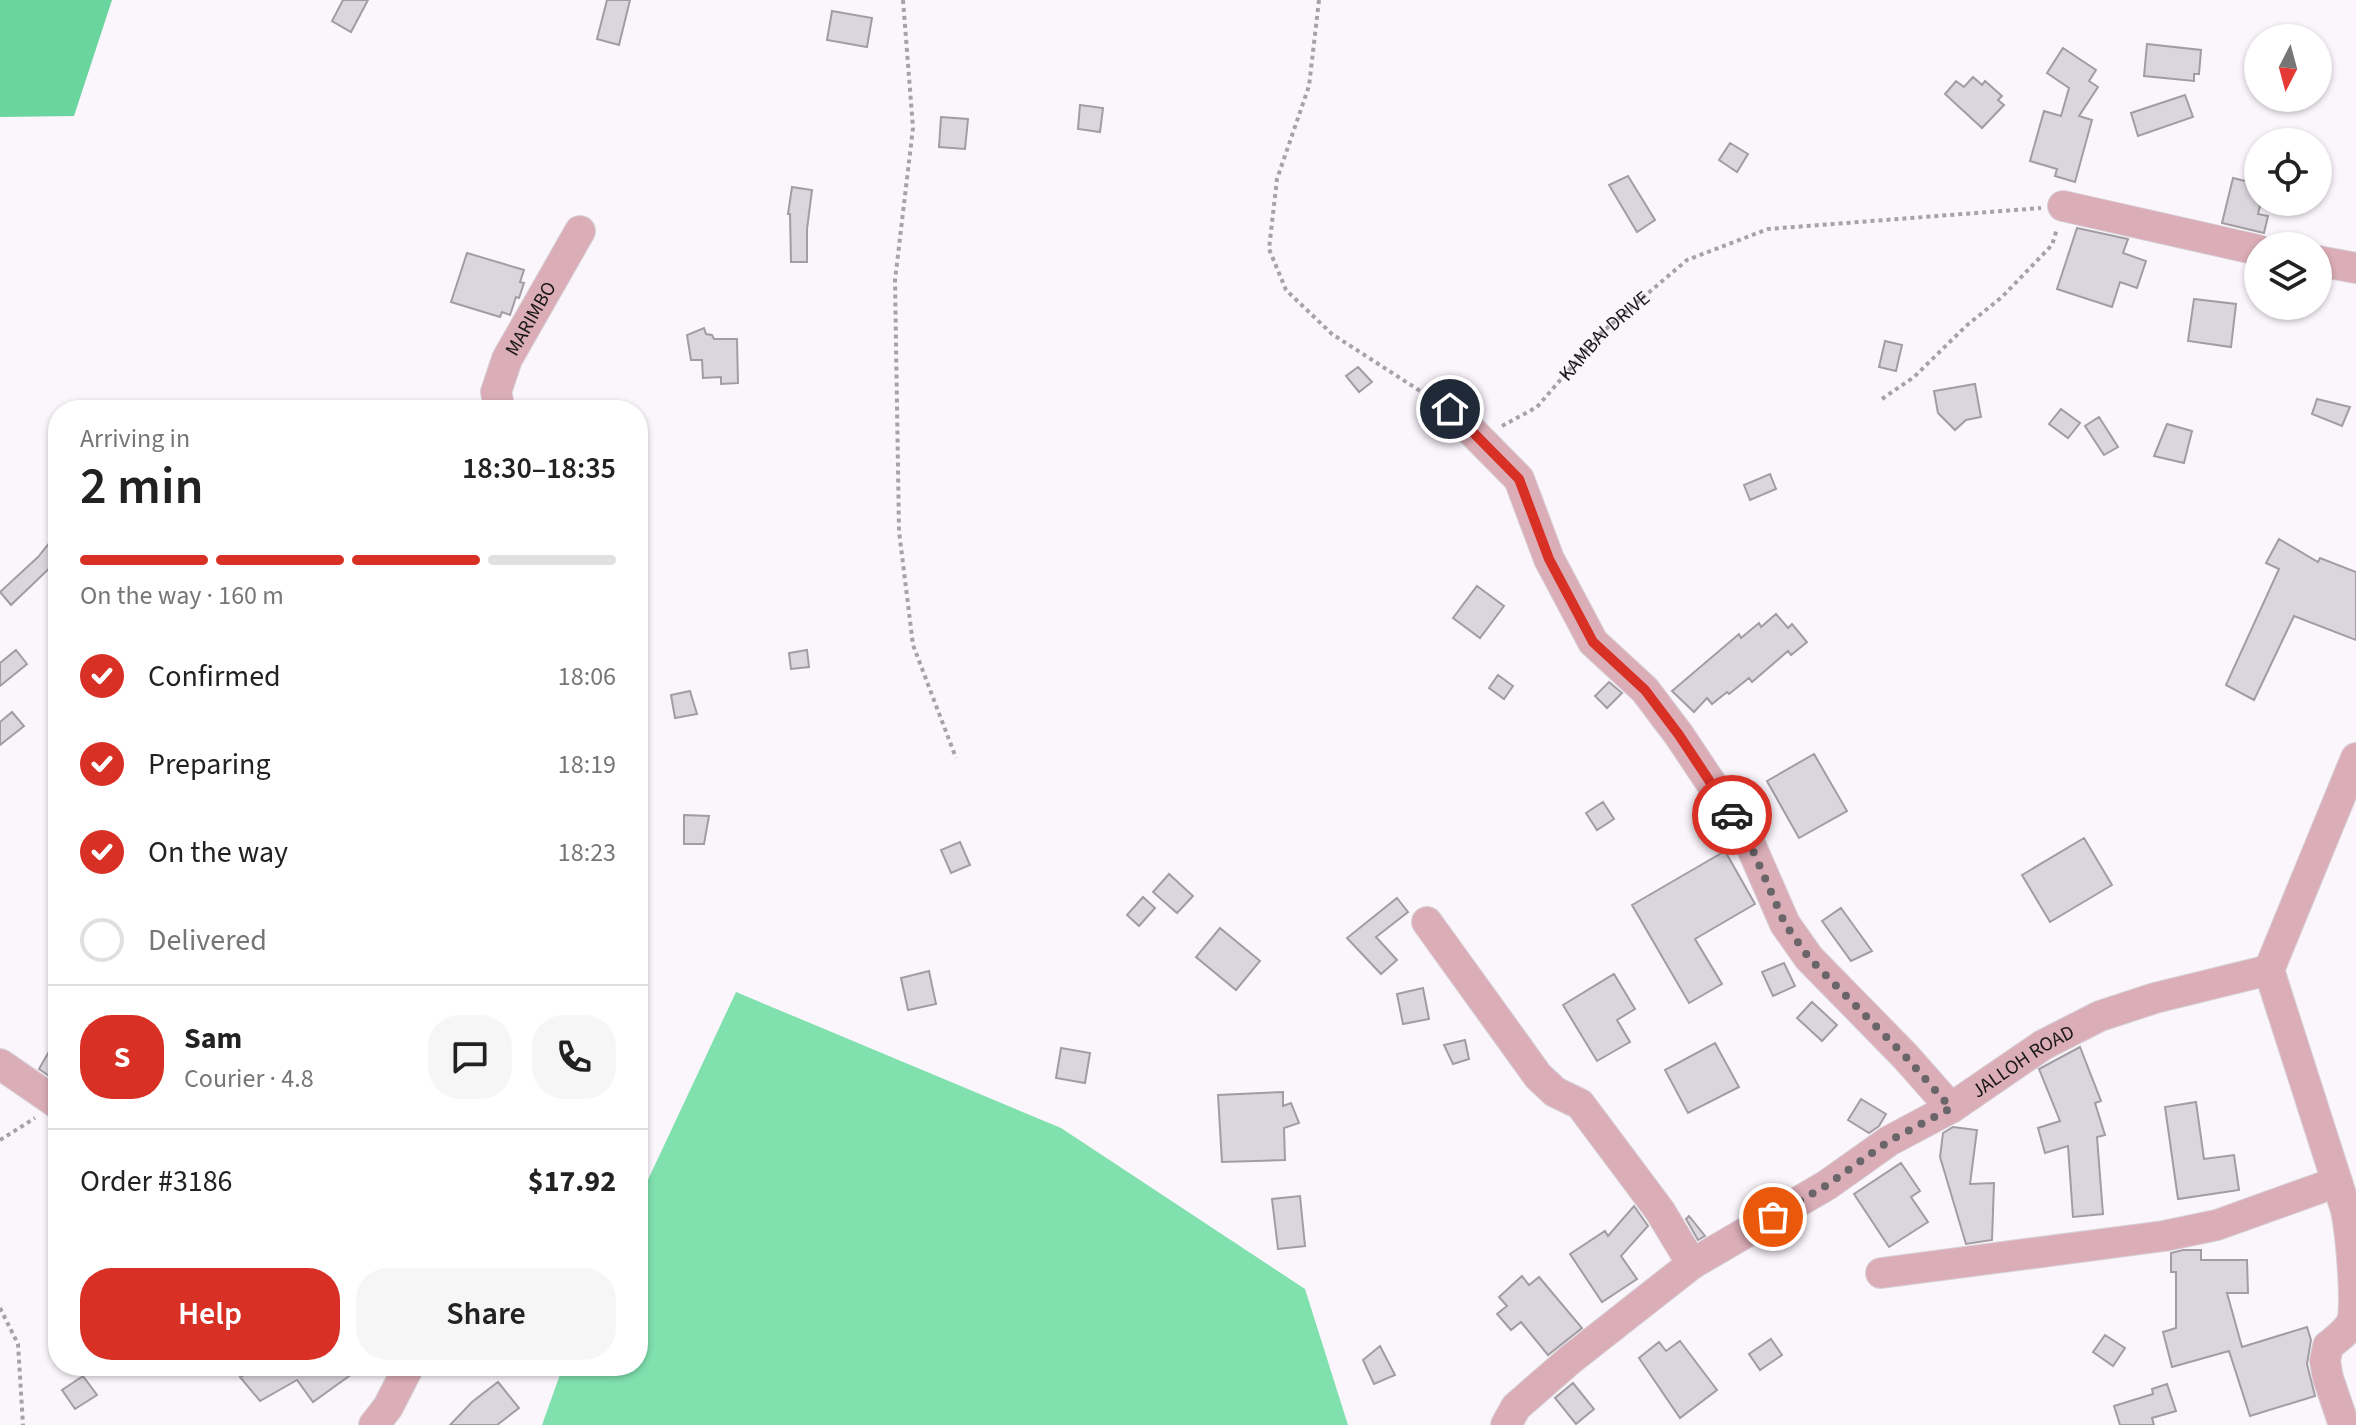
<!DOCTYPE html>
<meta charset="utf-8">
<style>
:root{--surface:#fff;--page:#f6f6f6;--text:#222;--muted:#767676;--line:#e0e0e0;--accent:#d93025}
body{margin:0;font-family:"Source Sans 3",sans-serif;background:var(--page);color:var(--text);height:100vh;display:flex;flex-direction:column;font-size:30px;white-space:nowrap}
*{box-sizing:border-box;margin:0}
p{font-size:26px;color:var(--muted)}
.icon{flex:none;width:44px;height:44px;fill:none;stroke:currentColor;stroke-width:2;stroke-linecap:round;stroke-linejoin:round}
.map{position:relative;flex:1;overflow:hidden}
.sheet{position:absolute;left:48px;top:400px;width:600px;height:976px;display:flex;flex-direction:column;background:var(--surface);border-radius:32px;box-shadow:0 2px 6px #0004}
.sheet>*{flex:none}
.needle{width:52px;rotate:186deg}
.buttons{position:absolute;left:2244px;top:24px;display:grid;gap:16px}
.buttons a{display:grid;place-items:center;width:88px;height:88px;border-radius:50%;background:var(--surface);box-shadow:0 2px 6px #0004;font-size:40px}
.pin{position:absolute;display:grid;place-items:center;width:68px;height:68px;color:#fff;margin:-34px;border:4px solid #fff;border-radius:50%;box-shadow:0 2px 8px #0007}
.courier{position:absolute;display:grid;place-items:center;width:80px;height:80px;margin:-40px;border:6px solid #d93025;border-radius:50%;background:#fff;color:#222;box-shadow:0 2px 10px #0007}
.headline em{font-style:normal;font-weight:600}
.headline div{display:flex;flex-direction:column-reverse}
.headline{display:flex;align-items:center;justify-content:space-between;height:136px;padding:0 32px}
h1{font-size:52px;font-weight:600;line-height:60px}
.bar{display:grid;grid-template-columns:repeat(4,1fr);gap:12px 8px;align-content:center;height:96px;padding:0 32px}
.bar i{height:10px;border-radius:6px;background:var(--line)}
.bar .on{background:var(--accent)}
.bar p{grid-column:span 4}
.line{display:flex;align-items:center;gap:20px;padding:0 32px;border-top:2px solid var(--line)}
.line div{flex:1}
.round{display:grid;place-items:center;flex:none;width:84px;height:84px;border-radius:32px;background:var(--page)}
ol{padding:0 32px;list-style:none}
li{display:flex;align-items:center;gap:24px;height:88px}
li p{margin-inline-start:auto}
li .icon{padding:8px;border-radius:50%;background:var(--accent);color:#fff;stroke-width:4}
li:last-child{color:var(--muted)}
li i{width:44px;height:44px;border:4px solid var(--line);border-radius:50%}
.button{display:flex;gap:16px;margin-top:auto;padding:16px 32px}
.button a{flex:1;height:92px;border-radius:32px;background:var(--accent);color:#fff;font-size:32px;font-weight:600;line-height:92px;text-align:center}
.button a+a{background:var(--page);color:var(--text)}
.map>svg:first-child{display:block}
.green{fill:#80e0ae}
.forest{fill:#6bd5a0}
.building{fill:#dbd5dd;stroke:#a29ca3;stroke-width:2}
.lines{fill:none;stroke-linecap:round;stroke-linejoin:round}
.minor-casing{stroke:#d7d2d8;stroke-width:32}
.path{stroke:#a6a2a7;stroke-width:4;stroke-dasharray:4 4;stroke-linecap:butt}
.minor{stroke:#dbadb7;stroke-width:30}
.done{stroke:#696569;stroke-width:8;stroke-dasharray:0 14.4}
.route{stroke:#d93025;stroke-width:10}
.labels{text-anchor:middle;stroke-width:7;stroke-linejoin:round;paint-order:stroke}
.street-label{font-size:20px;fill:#1a181a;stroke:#fff}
</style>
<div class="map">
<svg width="2356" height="1425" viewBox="0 0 2356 1425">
<rect width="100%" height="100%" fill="#fbf5fc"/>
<path class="green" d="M736,992l325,136 244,161 43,136h-806l21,-59h75v-165z"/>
<path class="forest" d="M0,0h112l-38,116 -74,1z"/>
<path class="building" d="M343,0h25l-17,32 -19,-11z
M607,0h23l-11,45 -22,-6z
M832,11l40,7 -5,29 -40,-7z
M2147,44l54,6 -2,24h-5v7l-50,-5z
M2063,48l33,22 -7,11 9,6 -19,29 13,4 -17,62 -20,-6 2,-7 -27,-8 14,-50 17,5 8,-28 -22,-15z
M1973,77l9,8 3,-4 17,15 -4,4 6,5 -22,23 -37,-34 11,-13 8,6z
M2185,95l8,22 -55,19 -7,-23z
M1080,105l23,3 -3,24 -22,-3z
M941,117l27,2 -3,30 -26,-2z
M1730,143l18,11 -11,18 -18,-12z
M1628,176l27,44 -18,12 -28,-47z
M2233,178l25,6v18h3l-3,12 10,2 -4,17 -42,-10z
M792,187l20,3 -5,39v33h-16l-1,-48h-2z
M2077,228l51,11 -5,14 23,8 -9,27 -17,-6 -8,25 -55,-18z
M467,253l57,17 -4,12 4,1 -5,15 -3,-1 -6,18 -8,-3 -2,5 -49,-15z
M2194,299l42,5 -5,43 -43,-6z
M704,328l2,6 6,1 2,4h23l1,44 -17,1v-7l-18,1 -1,-18h-11l-4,-25z
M1885,341l17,4 -6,26 -17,-4z
M1358,367l14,15 -13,10 -13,-16z
M1975,384l6,33 -15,3 -11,10 -17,-17 -4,-22z
M2317,399l33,8 -8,19 -30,-12z
M2061,409l19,14 -12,15 -19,-14z
M2099,417l19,30 -14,8 -19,-29z
M2167,424l25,7 -8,32 -30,-7z
M1770,474l6,15 -26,11 -6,-15z
M58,532v28l-47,45 -11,-13 38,-35z
M2279,539l39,23 2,-4 36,14v68l-62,-24 -40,84 -28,-15 53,-116 -13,-6z
M1477,586l27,20 -24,32 -27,-20z
M1776,614l12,14 4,-4 15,18 -16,13 -3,-4 -36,31 -3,-4 -20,16 -2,-2 -15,12 -5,-6 -13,14 -22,-21 67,-57 2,4 18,-15 2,4z
M16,650l11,14 -27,22v-23z
M807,650l2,17 -18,2 -2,-16z
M1498,675l15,11 -9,13 -15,-11z
M1609,682l13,11 -15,15 -12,-12z
M690,691l7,23 -22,4 -4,-23z
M12,712l12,14 -24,19v-23z
M1814,754l33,57 -48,27 -32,-57z
M1603,802l11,17 -17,11 -11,-17z
M684,815l25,1 -5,28h-20z
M2084,838l28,47 -62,37 -28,-47z
M960,842l10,23 -19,8 -10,-23z
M1725,851l30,53 -60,35 27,45 -33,19 -57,-98z
M1169,874l24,22 -16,17 -24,-21z
M1143,897l12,11 -16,18 -12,-11z
M1397,898l11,14 -32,25 21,23 -16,14 -34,-36z
M1841,908l31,43 -21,10 -29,-40z
M1220,928l40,33 -24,29 -40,-33z
M1784,963l11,23 -22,10 -11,-24z
M929,971l7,33 -28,6 -7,-32z
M1614,974l21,35 -18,11 13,22 -33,19 -34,-56z
M1423,988l6,31 -26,5 -6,-30z
M1812,1002l25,23 -15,16 -25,-23z
M58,1036v46l-19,-13z
M1465,1040l4,19 -16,5 -9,-19z
M1715,1043l24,44 -51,26 -23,-43z
M2080,1047l21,54 -6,2 10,32 -8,2 6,77 -30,3 -5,-71 -23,7 -7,-25 22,-7 -21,-52z
M1061,1048l29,5 -5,30 -29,-5z
M1283,1092v14l8,-3 8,20 -15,5 1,32 -63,2 -4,-67z
M1861,1099l25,15 -7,12 -10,7 -21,-13z
M2196,1102l8,57 30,-4 5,35 -61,9 -13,-92z
M1953,1127l24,3 -7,54 24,-1 -2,57 -26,4 -26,-87 3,-24z
M1901,1163l19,28 -9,6 17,25 -39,25 -35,-53z
M1300,1196l5,50 -27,3 -6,-50z
M1634,1206l14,20 -27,30 16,23 -35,23 -32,-48 35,-23 3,5z
M1689,1216l16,20 -7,4 -12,-21z
M2183,1250h18v10h46l1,33h-21l15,54 65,-20 4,13 -4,24 8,32 -65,20 -21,-65 -57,16 -9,-35 13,-4v-56h-5v-19z
M1522,1276l7,9 10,-8 43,51 -34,27 -27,-33 -10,8 -14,-16 10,-8 -8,-9z
M2105,1335l20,13 -12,18 -20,-14z
M1771,1339l11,16 -22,15 -11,-16z
M1680,1341l37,49 -37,28 -41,-60 20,-16 7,9z
M1380,1346l15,29 -21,9 -11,-24z
M263,1366h100l-50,36 -16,-22 -37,21 -20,-24z
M83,1376l14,19 -22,14 -13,-19z
M498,1382l21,26 -22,17h-47l22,-23z
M1573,1383l21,26 -18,15 -21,-26z
M2167,1384l9,27 -24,7 2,7h-34l-6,-19 39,-12 -1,-5z"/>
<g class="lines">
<g class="minor-casing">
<g id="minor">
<path d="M2063,206l195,44"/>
<path d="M2318,261l38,7"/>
<path d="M1450,409l69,70 30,80 44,83 52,48 34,45 68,102 38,87 24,34 96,98 46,52"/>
<path id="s2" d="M500,410l-4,-18 11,-33 73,-128"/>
<path d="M1427,922l111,154 17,16 25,12 80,107 32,53"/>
<path d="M2269,970l77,240c5,25 10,84 7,108 -3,12 -15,20 -25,28l-3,15 3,17 16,47"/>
<path d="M2269,970l87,-212"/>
<path d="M0,1064l58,40"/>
<path d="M1881,1273l283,-37 53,-11 120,-43"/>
<path d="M374,1425l14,-18 21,-41"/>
<path id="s3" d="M1506,1425l10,-18 55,-48 121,-95 135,-79 62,-44 62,-33 92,-63 57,-29 55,-18 114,-28"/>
</g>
</g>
<g class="path">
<path d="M903,0l10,128 -18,152 4,251 14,114 43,113"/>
<path d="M1319,0l-10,86 -32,93 -8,70 17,41 46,44 99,64"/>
<path d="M1882,399l32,-22 52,-51 36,-29 50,-52 5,-16"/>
<path id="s1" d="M1502,426l35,-19 63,-73 87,-74 81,-31 273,-21"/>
<path d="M0,1140l35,-22"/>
<path d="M0,1308l18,36 5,81"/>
</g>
<use href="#minor" class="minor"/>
</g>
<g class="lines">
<path class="done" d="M1732,815l15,22 38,87 24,34 96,98 46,52 -62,33 -62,44 -54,32"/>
<path class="route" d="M1450,409l69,70 30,80 44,83 52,48 34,45 53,80"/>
</g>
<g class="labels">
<g class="street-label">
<text dy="7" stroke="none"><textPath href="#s2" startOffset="100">MARIMBO</textPath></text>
<text dy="7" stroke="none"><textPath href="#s1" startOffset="138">KAMBAI DRIVE</textPath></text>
<text dy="7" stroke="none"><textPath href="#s3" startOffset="636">JALLOH ROAD</textPath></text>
</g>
</g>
</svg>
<div class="buttons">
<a><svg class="needle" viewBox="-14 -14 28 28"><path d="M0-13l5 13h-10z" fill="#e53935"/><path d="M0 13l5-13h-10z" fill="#767676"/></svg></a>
<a><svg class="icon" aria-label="locate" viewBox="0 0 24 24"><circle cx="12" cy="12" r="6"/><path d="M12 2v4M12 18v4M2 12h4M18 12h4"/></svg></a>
<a><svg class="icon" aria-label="layers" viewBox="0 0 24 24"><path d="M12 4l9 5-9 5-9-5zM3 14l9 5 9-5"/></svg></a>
</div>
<div class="pin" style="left:1773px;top:1217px;background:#ea580c"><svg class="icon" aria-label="bag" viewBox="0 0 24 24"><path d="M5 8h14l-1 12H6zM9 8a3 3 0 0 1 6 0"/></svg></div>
<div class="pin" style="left:1450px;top:409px;background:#1f2937"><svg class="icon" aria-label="home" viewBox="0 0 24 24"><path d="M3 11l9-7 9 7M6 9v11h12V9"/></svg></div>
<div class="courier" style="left:1732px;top:815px"><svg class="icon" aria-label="car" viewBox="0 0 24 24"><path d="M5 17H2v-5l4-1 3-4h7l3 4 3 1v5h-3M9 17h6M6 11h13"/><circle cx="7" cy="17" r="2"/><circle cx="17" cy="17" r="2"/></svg></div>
<section class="sheet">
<div class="headline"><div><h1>2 min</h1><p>Arriving in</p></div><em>18:30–18:35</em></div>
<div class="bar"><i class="on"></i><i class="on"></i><i class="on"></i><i></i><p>On the way · 160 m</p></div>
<ol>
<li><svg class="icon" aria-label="check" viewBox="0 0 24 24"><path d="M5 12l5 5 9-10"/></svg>Confirmed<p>18:06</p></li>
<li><svg class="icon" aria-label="check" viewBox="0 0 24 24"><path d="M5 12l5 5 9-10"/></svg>Preparing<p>18:19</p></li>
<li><svg class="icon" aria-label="check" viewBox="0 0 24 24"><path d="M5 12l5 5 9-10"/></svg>On the way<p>18:23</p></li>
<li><i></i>Delivered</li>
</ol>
<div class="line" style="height:144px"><b class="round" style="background:var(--accent);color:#fff">S</b><div><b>Sam</b><p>Courier · 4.8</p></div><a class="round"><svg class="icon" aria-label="chat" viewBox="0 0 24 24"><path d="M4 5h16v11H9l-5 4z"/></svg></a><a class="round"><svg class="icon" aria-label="phone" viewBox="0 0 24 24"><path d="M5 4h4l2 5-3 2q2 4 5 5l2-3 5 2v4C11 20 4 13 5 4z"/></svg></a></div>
<div class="line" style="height:104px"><div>Order #3186</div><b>$17.92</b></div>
<div class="button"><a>Help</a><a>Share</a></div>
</section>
</div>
